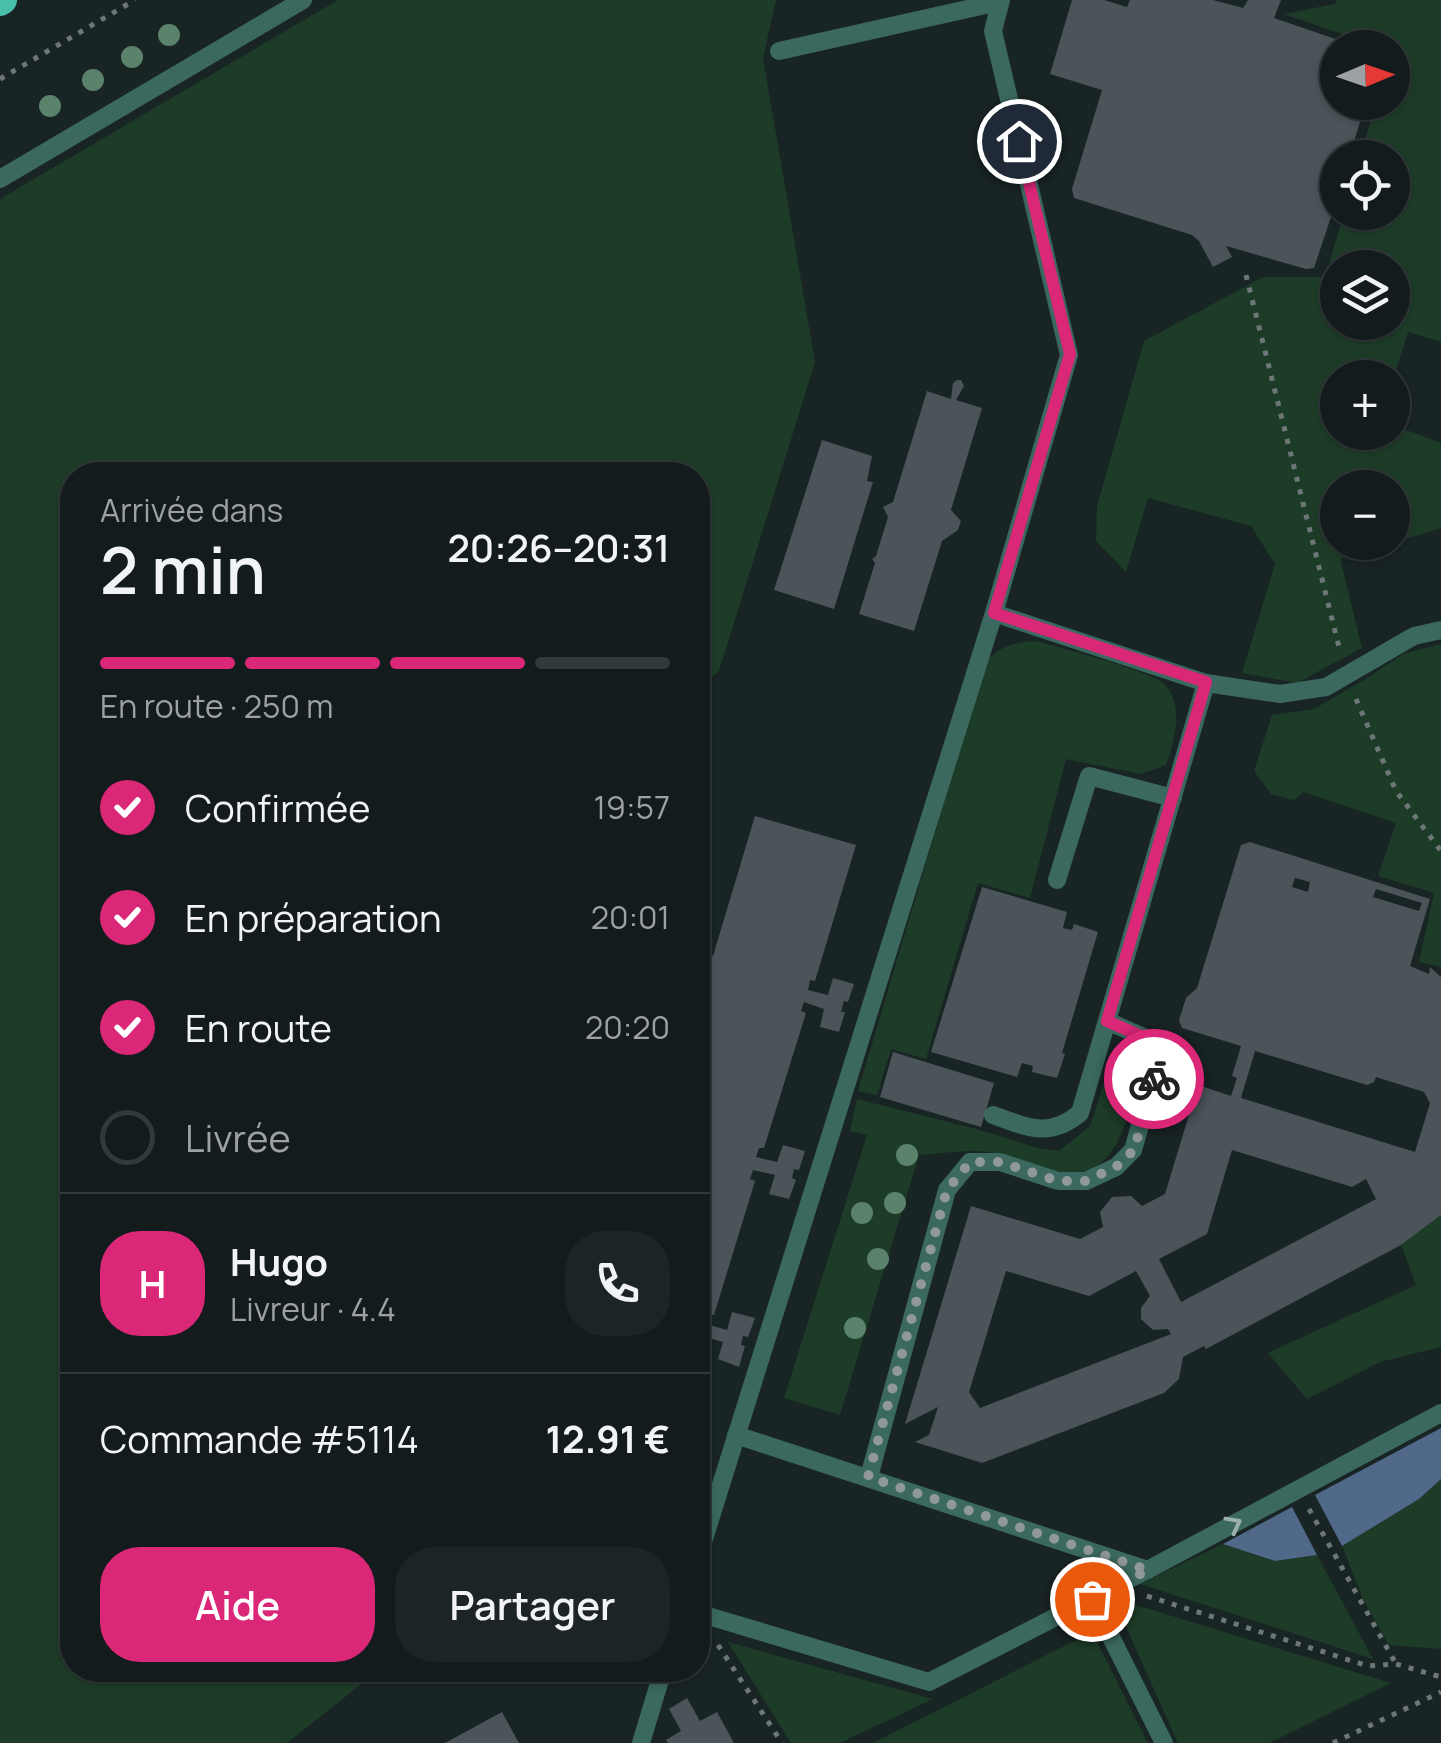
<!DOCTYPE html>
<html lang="fr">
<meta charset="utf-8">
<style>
:root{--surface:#131b1c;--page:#1c2425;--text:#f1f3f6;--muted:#9da1a3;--line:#32393b;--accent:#db2777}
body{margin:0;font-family:Manrope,sans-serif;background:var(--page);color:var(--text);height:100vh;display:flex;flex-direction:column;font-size:38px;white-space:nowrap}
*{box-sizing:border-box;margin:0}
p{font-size:32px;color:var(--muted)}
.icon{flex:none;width:55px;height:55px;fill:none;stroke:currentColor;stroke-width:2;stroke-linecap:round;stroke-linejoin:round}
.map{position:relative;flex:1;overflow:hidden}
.sheet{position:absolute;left:60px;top:462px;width:650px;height:1220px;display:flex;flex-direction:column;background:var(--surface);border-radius:40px;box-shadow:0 2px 8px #0004,0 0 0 2px var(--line)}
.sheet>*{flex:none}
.needle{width:65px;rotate:88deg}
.tools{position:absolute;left:1320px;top:30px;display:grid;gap:20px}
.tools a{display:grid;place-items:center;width:90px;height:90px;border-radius:50%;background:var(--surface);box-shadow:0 2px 8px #0004,0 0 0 2px var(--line);font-size:50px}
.pin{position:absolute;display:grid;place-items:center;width:85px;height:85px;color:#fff;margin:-42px;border:5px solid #fff;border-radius:50%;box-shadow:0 2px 10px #0007}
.courier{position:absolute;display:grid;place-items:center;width:100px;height:100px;margin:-50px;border:8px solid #db2777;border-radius:50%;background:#fff;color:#222;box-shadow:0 2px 12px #0007}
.headline em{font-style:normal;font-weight:600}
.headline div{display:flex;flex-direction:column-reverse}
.headline{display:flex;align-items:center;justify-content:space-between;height:170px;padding:0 40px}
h1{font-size:65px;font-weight:600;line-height:75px}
.bar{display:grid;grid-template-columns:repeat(4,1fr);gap:15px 10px;align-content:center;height:120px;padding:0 40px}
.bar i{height:12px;border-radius:8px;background:var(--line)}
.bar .active{background:var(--accent)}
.bar p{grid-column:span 4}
.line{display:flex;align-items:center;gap:25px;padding:0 40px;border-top:2px solid var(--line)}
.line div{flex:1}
.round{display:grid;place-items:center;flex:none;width:105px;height:105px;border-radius:40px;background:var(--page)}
ol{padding:0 40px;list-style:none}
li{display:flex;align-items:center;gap:30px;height:110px}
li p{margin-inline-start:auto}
li .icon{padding:10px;border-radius:50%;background:var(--accent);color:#fff;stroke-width:4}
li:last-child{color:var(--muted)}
li i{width:55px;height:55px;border:5px solid var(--line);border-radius:50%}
.action{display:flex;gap:20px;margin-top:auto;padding:20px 40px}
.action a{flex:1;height:115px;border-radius:40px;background:var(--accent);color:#fff;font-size:40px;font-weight:600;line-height:115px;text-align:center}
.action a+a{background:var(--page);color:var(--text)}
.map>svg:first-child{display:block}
.green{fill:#1d3c27;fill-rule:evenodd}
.water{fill:#506989}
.building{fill:#4a5459;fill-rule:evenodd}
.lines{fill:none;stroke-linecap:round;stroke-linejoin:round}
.path{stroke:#6e7778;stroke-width:5;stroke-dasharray:5 8;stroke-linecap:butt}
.service{stroke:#3b695f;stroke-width:18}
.trunk{stroke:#48bfaa;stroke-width:28}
.tree{fill:#5b826a}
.oneway{stroke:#9cb0ad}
.done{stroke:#909899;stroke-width:10;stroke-dasharray:0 18}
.route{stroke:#db2777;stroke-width:12}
</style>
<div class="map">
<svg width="1441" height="1743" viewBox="0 0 1441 1743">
<rect width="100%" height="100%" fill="#192425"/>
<path class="green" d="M338,0h438l-13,58 52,304 -96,309 -21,18v-214h-626v1195h299l-7,12 -77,61h-287v-1544z
M1337,0h104v342l-33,-10 -15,48 -55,-2v54h54l1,-7 48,18v85l-101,31 22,89 -65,35 -55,-10 33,-109 -24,-38 -103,-28 -22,74 -30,-31 1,-35 47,-165 119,-64h62l19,-64 48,-1v-54l-32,-1 16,-54 16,-1v-54l-12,-1 -96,-33 51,-10zM1338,268h54v54h-54zM1338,488h54v54h-54z
M1036,641c24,7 112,29 127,42 22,20 12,58 3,82l-25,9 -75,-15 -36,139 -52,-15 -52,176 -35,-10 -14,46 -19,-4 128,-430c15,-15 29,-19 50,-20z
M1441,644v323l-22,-5 15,-69 -56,-17 18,-53 -93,-31 -9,8 -23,-6 -17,-23 18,-56 42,-6 50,-29 39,-26z
M1127,1052l12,7 3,9c-16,51 -23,121 -95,103 -19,-5 -39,-16 -59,-19 -22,-3 -47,2 -69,3l-79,260 -56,-17 83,-263 -17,-4 7,-32 123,31 61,19 18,2 31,-25 22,-68z
M1441,1215v132l-61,15 -73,37 -39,-46 148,-68 -15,-40z
M1441,1479v170l-52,-4 -26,-46 -21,-53 77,-47z
M1223,1544l52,17 42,-6 56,104 -233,-75z
M1113,1598l278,85 -122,60h-91z
M1092,1632l56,111h-275z
M728,1642l205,57 -93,44h-49z"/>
<path class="water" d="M1441,1428v51l-22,20 -77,47 -27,-51z
M1292,1507l25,48 -42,6 -52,-17z"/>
<path class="building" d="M1072,0h32l23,7 3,-7h83l30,8 5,-8h33l-7,18 85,29 -21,1v54h28l-17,56h-11v38l-24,72 -8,1 -80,-23 6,11 -19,10 -14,-26 -7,-6 -118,-37 -2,-9 30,-99 -52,-16z
M957,380h4l3,6 -8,14 26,8 -31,102 10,11 -3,9 -16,11 -28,90 -55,-17 16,-51 -3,-4 4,-3 12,-39 -5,-10 10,-5 34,-111 24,8 2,-16z
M822,440l50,16 -5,25 6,1 -39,127 -60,-19z
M755,816l101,29 -41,136 -5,-1 -2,10 20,5 5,-17 21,6 -6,18 -4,-1 -3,11h4l-6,20 -19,-5 4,-18 -20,-7 -3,9 5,2 -42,135h-5l-3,9 21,5 6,-17 22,6 -6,19 -5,-1 -2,9 4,2 -7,19 -20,-5 6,-19 -22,-5 -3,9 5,2 -41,134h-5l-3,9 21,6 5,-18 23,6 -7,19 -5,-1 -2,9 4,1 -6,21 -21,-8 5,-17 -21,-6 -2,8 4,1 -6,18v-382l8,-27 7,2z
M1250,842l180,57 -20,67 19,8 1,-7 11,10v238l-40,30 -195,104 -2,-3 -21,11 -4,22 -15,14 -182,70 -67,-21 14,-7 9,-28 -33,17 66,-218 109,33 23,-12 -3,-15 12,-15 19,-1 11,10 23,-12 33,-109 33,11 6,-18 -5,-2 9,-30 -59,-18 -3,-8 7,-22 11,-10 44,-143zM1295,878l15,4 -2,10 -16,-5zM1376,889l46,14 -3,8 -46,-14zM1255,1051l112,34 7,-3 2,-5 48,15 6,11 -15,49 -174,-54zM1232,1150l120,37 14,-8 10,20 -195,103 -22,-43 48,-25zM1006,1271l83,25 47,-25 14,25 -9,12v11l12,11 15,-1 3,5 -191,74 -11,-16z
M982,887l85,25 -4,16 9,2 2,-6 24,8 -36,121 3,1 -8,24 -25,-6 1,-6 -11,-3 -5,14 -86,-25z
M893,1052l101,31 -13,44 -101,-30z
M687,1698l13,23 17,-9 17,31h-66l-2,-3 15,-9 -12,-22z
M502,1712l17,31h-74z"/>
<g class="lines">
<path class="path" d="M0,79l135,-79
M1246,275l94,376
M1356,699l40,92 45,60
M1309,1509l87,155
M1147,1596l221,70 28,-2 45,13
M718,1645l64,98
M1333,1743l108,-51"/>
<path class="service" d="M779,51l220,-49
M0,179l303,-179
M994,613l212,70 74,11 46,-7 88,-51 27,-6
M1057,880l32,-104 84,22
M993,1115c34,12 56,24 87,-2l126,-430
M736,1435l412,135
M869,1477l78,-287 23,-28h30l58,19h28l30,-14 17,-17 25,-88 -1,-19 -50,-22
M698,1558l296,-945 75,-258 -76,-324 8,-31
M1092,1599l72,144
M698,1613l231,69 224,-115 288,-154
M641,1743l22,-73"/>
<path class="trunk" d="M0,2l3,-2"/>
</g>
<g class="tree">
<circle cx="169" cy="35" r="11"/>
<circle cx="132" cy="57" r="11"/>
<circle cx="93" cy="80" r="11"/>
<circle cx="50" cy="106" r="11"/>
<circle cx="907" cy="1155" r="11"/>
<circle cx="895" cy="1203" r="11"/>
<circle cx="862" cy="1213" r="11"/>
<circle cx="878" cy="1259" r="11"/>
<circle cx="855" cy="1328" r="11"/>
</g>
<defs><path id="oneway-chevron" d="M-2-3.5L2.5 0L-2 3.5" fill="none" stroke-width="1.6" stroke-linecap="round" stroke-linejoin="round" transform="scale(2.5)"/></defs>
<use class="oneway" href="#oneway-chevron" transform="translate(1234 1524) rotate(-28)"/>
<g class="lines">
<path class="done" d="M1092,1599l56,-29 -280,-93 79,-287 23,-28h30l58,19h28l30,-14 18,-17 20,-71"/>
<path class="route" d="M1019,141l51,213 -76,259 212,69 -99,339 50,22 1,19 -4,17"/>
</g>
</svg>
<div class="tools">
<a><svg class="needle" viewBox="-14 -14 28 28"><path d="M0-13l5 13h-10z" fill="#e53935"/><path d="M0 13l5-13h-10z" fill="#9da1a3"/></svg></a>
<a><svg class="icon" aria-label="locate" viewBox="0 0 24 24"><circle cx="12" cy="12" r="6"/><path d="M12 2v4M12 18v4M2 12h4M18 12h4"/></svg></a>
<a><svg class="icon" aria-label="layers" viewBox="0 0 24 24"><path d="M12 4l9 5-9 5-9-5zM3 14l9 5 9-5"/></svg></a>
<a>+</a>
<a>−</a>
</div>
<div class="pin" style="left:1092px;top:1599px;background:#ea580c"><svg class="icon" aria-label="bag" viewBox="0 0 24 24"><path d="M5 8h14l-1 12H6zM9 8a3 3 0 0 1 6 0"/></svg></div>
<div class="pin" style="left:1019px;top:141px;background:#1f2937"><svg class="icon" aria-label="home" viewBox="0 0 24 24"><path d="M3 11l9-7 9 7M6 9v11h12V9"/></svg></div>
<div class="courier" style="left:1154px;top:1079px"><svg class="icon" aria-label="bike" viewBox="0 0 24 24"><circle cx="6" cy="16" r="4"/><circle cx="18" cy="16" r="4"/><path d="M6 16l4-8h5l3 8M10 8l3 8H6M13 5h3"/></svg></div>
<section class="sheet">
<div class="headline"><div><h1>2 min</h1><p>Arrivée dans</p></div><em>20:26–20:31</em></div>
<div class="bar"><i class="active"></i><i class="active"></i><i class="active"></i><i></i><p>En route · 250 m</p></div>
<ol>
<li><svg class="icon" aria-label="check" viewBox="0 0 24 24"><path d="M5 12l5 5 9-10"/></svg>Confirmée<p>19:57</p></li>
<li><svg class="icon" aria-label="check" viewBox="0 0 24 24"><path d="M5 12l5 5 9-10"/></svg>En préparation<p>20:01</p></li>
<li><svg class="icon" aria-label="check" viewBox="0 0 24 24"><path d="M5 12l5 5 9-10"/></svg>En route<p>20:20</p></li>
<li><i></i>Livrée</li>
</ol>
<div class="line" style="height:180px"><b class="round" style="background:var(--accent);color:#fff">H</b><div><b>Hugo</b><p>Livreur · 4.4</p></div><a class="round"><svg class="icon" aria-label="phone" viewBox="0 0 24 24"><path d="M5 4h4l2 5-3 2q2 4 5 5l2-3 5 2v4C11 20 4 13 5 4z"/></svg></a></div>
<div class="line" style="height:130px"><div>Commande #5114</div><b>12.91 €</b></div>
<div class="action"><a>Aide</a><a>Partager</a></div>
</section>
</div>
